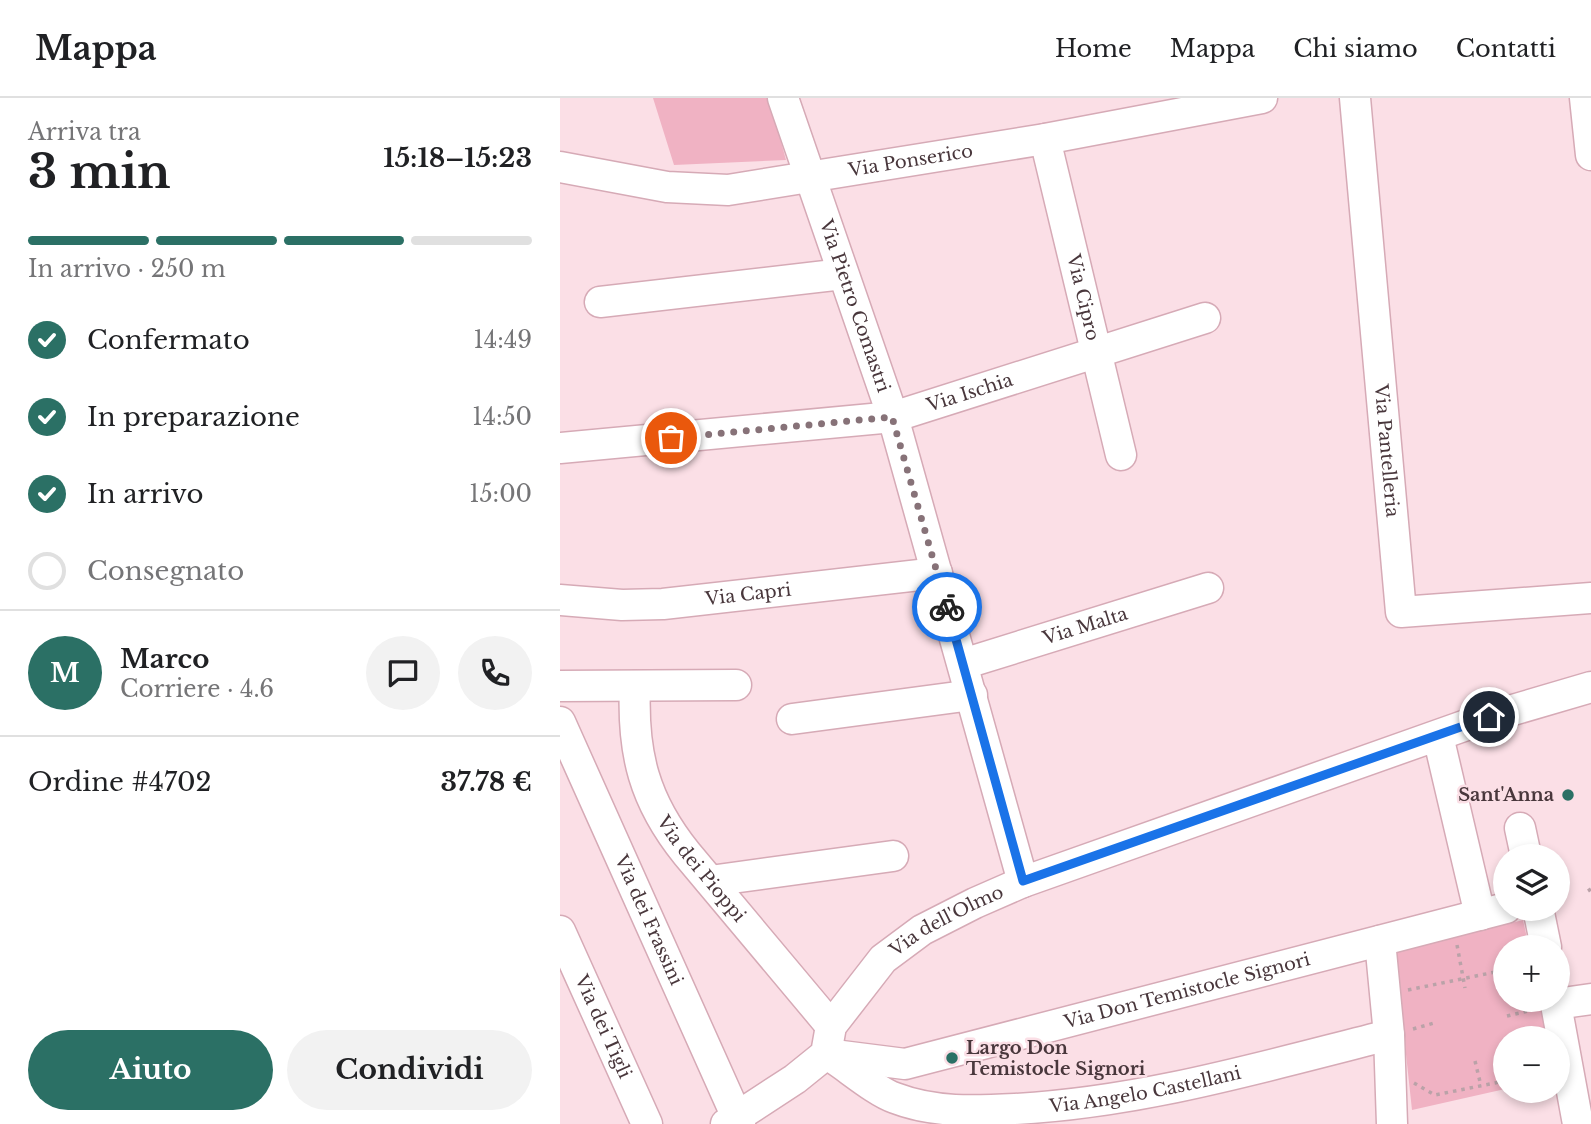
<!DOCTYPE html>
<html lang="it">
<meta charset="utf-8">
<style>
:root{--surface:#fff;--page:#f2f2f2;--text:#202124;--muted:#757577;--line:#e0e0e0;--accent:#2b7065}
body{margin:0;font-family:"Libre Baskerville",serif;background:var(--page);color:var(--text);height:100vh;display:flex;flex-direction:column;font-size:26px;white-space:nowrap}
*{box-sizing:border-box;margin:0}
p{font-size:23px;color:var(--muted)}
.icon{flex:none;width:38px;height:38px;fill:none;stroke:currentColor;stroke-width:2;stroke-linecap:round;stroke-linejoin:round}
.map{position:relative;flex:1;overflow:hidden}
.side{display:flex;flex-direction:column;background:var(--surface);width:560px}
.side>*{flex:none}
.fabs{position:absolute;left:933px;top:746px;display:grid;gap:14px}
.fabs a{display:grid;place-items:center;width:77px;height:77px;border-radius:50%;background:var(--surface);box-shadow:0 4px 10px #0003;font-size:35px}
.pin{position:absolute;display:grid;place-items:center;width:60px;height:60px;color:#fff;margin:-30px;border:4px solid #fff;border-radius:50%;box-shadow:0 2px 7px #0007}
.courier{position:absolute;display:grid;place-items:center;width:70px;height:70px;margin:-35px;border:5px solid #1a73e8;border-radius:50%;background:#fff;color:#222;box-shadow:0 2px 9px #0007}
.overview em{font-style:normal;font-weight:700}
.overview div{display:flex;flex-direction:column-reverse}
.overview{display:flex;align-items:center;justify-content:space-between;height:119px;padding:0 28px}
h1{font-size:46px;font-weight:700;line-height:52px}
.bar{display:grid;grid-template-columns:repeat(4,1fr);gap:10px 7px;align-content:center;height:84px;padding:0 28px}
.bar i{height:9px;border-radius:5px;background:var(--line)}
.bar .current{background:var(--accent)}
.bar p{grid-column:span 4}
.line{display:flex;align-items:center;gap:18px;padding:0 28px;border-top:2px solid var(--line)}
.line div{flex:1}
.round{display:grid;place-items:center;flex:none;width:74px;height:74px;border-radius:37px;background:var(--page)}
ol{padding:0 28px;list-style:none}
li{display:flex;align-items:center;gap:21px;height:77px}
li p{margin-inline-start:auto}
li .icon{padding:7px;border-radius:50%;background:var(--accent);color:#fff;stroke-width:4}
li:last-child{color:var(--muted)}
li i{width:38px;height:38px;border:4px solid var(--line);border-radius:50%}
.primary-button{display:flex;gap:14px;margin-top:auto;padding:14px 28px}
.primary-button a{flex:1;height:80px;border-radius:42px;background:var(--accent);color:#fff;font-size:28px;font-weight:700;line-height:80px;text-align:center}
.primary-button a+a{background:var(--page);color:var(--text)}
header{display:flex;align-items:center;gap:42px;box-sizing:border-box;height:98px;padding:0 35px;background:var(--surface);border-bottom:2px solid var(--line)}
header strong{font-size:33px}
nav{display:flex;gap:38px;margin-inline-start:auto;font-size:24px}
main{display:flex;flex:1;min-height:0}
.map>svg:first-child{display:block}
.green{fill:#f0b2c3}
.lines{fill:none;stroke-linecap:round;stroke-linejoin:round}
.minor-casing{stroke:#d6aab6;stroke-width:33}
.path{stroke:#baa2a8;stroke-width:3.5;stroke-dasharray:3.5 5;stroke-linecap:butt}
.minor{stroke:#fff;stroke-width:30}
.done{stroke:#877278;stroke-width:7;stroke-dasharray:0 12.6}
.route{stroke:#1a73e8;stroke-width:9}
.poi-dot{fill:#2b7065;stroke:#fbdfe6;stroke-width:2.5}
.labels{text-anchor:middle;stroke-width:5;stroke-linejoin:round;paint-order:stroke}
.street-label{font-size:18px;fill:#49373c;stroke:#fbdfe6}
.poi-label{font-size:18px;font-weight:bold;fill:#49373c;stroke:#fbdfe6;text-anchor:end}
</style>
<header>
<strong>Mappa</strong>
<nav><a>Home</a><a>Mappa</a><a>Chi siamo</a><a>Contatti</a></nav>
</header>
<main>
<section class="side">
<div class="overview"><div><h1>3 min</h1><p>Arriva tra</p></div><em>15:18–15:23</em></div>
<div class="bar"><i class="current"></i><i class="current"></i><i class="current"></i><i></i><p>In arrivo · 250 m</p></div>
<ol>
<li><svg class="icon" aria-label="check" viewBox="0 0 24 24"><path d="M5 12l5 5 9-10"/></svg>Confermato<p>14:49</p></li>
<li><svg class="icon" aria-label="check" viewBox="0 0 24 24"><path d="M5 12l5 5 9-10"/></svg>In preparazione<p>14:50</p></li>
<li><svg class="icon" aria-label="check" viewBox="0 0 24 24"><path d="M5 12l5 5 9-10"/></svg>In arrivo<p>15:00</p></li>
<li><i></i>Consegnato</li>
</ol>
<div class="line" style="height:126px"><b class="round" style="background:var(--accent);color:#fff">M</b><div><b>Marco</b><p>Corriere · 4.6</p></div><a class="round"><svg class="icon" aria-label="chat" viewBox="0 0 24 24"><path d="M4 5h16v11H9l-5 4z"/></svg></a><a class="round"><svg class="icon" aria-label="phone" viewBox="0 0 24 24"><path d="M5 4h4l2 5-3 2q2 4 5 5l2-3 5 2v4C11 20 4 13 5 4z"/></svg></a></div>
<div class="line" style="height:91px"><div>Ordine #4702</div><b>37.78 €</b></div>
<div class="primary-button"><a>Aiuto</a><a>Condividi</a></div>
</section>
<div class="map">
<svg width="1031" height="1026" viewBox="0 0 1031 1026">
<rect width="100%" height="100%" fill="#fbdfe6"/>
<path class="green" d="M93,0h116l17,62 -112,5z
M963,822l6,27h-24v52h34l7,39h-41v51l-93,21 -17,-158z"/>
<g class="lines">
<g class="minor-casing">
<g id="minor">
<path id="s1" d="M223,0l110,319 130,465"/>
<path id="s2" d="M795,0l46,514 190,-14"/>
<path d="M1025,0l6,57"/>
<path id="s3" d="M485,41l76,316"/>
<path id="s4" d="M0,69l107,20 61,3 317,-51 217,-41"/>
<path d="M40,204l243,-28"/>
<path id="s5" d="M0,350l333,-31 312,-99"/>
<path id="s6" d="M0,502l62,5 41,-1 274,-31"/>
<path id="s7" d="M403,566l245,-76"/>
<path d="M0,588l176,-1"/>
<path id="s8" d="M75,588c-3,67 9,115 52,168l144,172"/>
<path d="M232,621l180,-24"/>
<path id="s9" d="M0,624l180,402"/>
<path d="M878,638l42,179"/>
<path d="M960,730l6,28"/>
<path d="M150,783l183,-25"/>
<path d="M978,810l8,39"/>
<path id="s10" d="M0,833l87,193"/>
<path d="M820,843l9,94 3,89"/>
<path d="M995,901l23,125"/>
<path d="M996,906l35,-5"/>
<path id="s11" d="M266,956l79,10 601,-156"/>
<path id="s12" d="M273,960c17,11 44,34 62,40 39,15 80,13 120,11 129,-7 250,-43 374,-74"/>
<path id="s13" d="M166,1026l69,-45 31,-25 5,-28 52,-67 39,-29 53,-27 48,-21 466,-165 102,-30"/>
</g>
</g>
<path class="path" d="M1028,793l3,-2
M897,847l8,43
M848,892l97,-20
M947,918l25,-6
M853,931l21,-6
M915,963l6,25
M854,985l21,12 70,-14"/>
<use href="#minor" class="minor"/>
</g>
<g class="lines">
<path class="done" d="M111,340l221,-21 55,190"/>
<path class="route" d="M387,509l76,274 466,-164"/>
</g>
<g class="poi-dot">
<circle cx="1008" cy="697" r="7"/>
<circle cx="392" cy="960" r="7"/>
</g>
<g class="labels">
<g class="street-label">
<text dy="6" stroke="none"><textPath href="#s4" startOffset="355">Via Ponserico</textPath></text>
<text dy="6" stroke="none"><textPath href="#s3" startOffset="163">Via Cipro</textPath></text>
<text dy="6" stroke="none"><textPath href="#s1" startOffset="220">Via Pietro Comastri</textPath></text>
<text dy="6" stroke="none"><textPath href="#s5" startOffset="415">Via Ischia</textPath></text>
<text dy="6" stroke="none"><textPath href="#s2" startOffset="354">Via Pantelleria</textPath></text>
<text dy="6" stroke="none"><textPath href="#s6" startOffset="189">Via Capri</textPath></text>
<text dy="6" stroke="none"><textPath href="#s7" startOffset="128">Via Malta</textPath></text>
<text dy="6" stroke="none"><textPath href="#s8" startOffset="201">Via dei Pioppi</textPath></text>
<text dy="6" stroke="none"><textPath href="#s9" startOffset="217">Via dei Frassini</textPath></text>
<text dy="6" stroke="none"><textPath href="#s13" startOffset="310">Via dell'Olmo</textPath></text>
<text dy="6" stroke="none"><textPath href="#s11" startOffset="371">Via Don Temistocle Signori</textPath></text>
<text dy="6" stroke="none"><textPath href="#s10" startOffset="105">Via dei Tigli</textPath></text>
<text dy="6" stroke="none"><textPath href="#s12" startOffset="327">Via Angelo Castellani</textPath></text>
</g>
<g class="poi-label">
<text x="994" y="703">Sant'Anna</text>
<text x="406" y="956" text-anchor="start">Largo Don<tspan x="406" dy="21">Temistocle Signori</tspan></text>
</g>
</g>
</svg>
<div class="fabs">
<a><svg class="icon" aria-label="layers" viewBox="0 0 24 24"><path d="M12 4l9 5-9 5-9-5zM3 14l9 5 9-5"/></svg></a>
<a>+</a>
<a>−</a>
</div>
<div class="pin" style="left:111px;top:340px;background:#ea580c"><svg class="icon" aria-label="bag" viewBox="0 0 24 24"><path d="M5 8h14l-1 12H6zM9 8a3 3 0 0 1 6 0"/></svg></div>
<div class="pin" style="left:929px;top:619px;background:#1f2937"><svg class="icon" aria-label="home" viewBox="0 0 24 24"><path d="M3 11l9-7 9 7M6 9v11h12V9"/></svg></div>
<div class="courier" style="left:387px;top:509px"><svg class="icon" aria-label="bike" viewBox="0 0 24 24"><circle cx="6" cy="16" r="4"/><circle cx="18" cy="16" r="4"/><path d="M6 16l4-8h5l3 8M10 8l3 8H6M13 5h3"/></svg></div>
</div>
</main>
